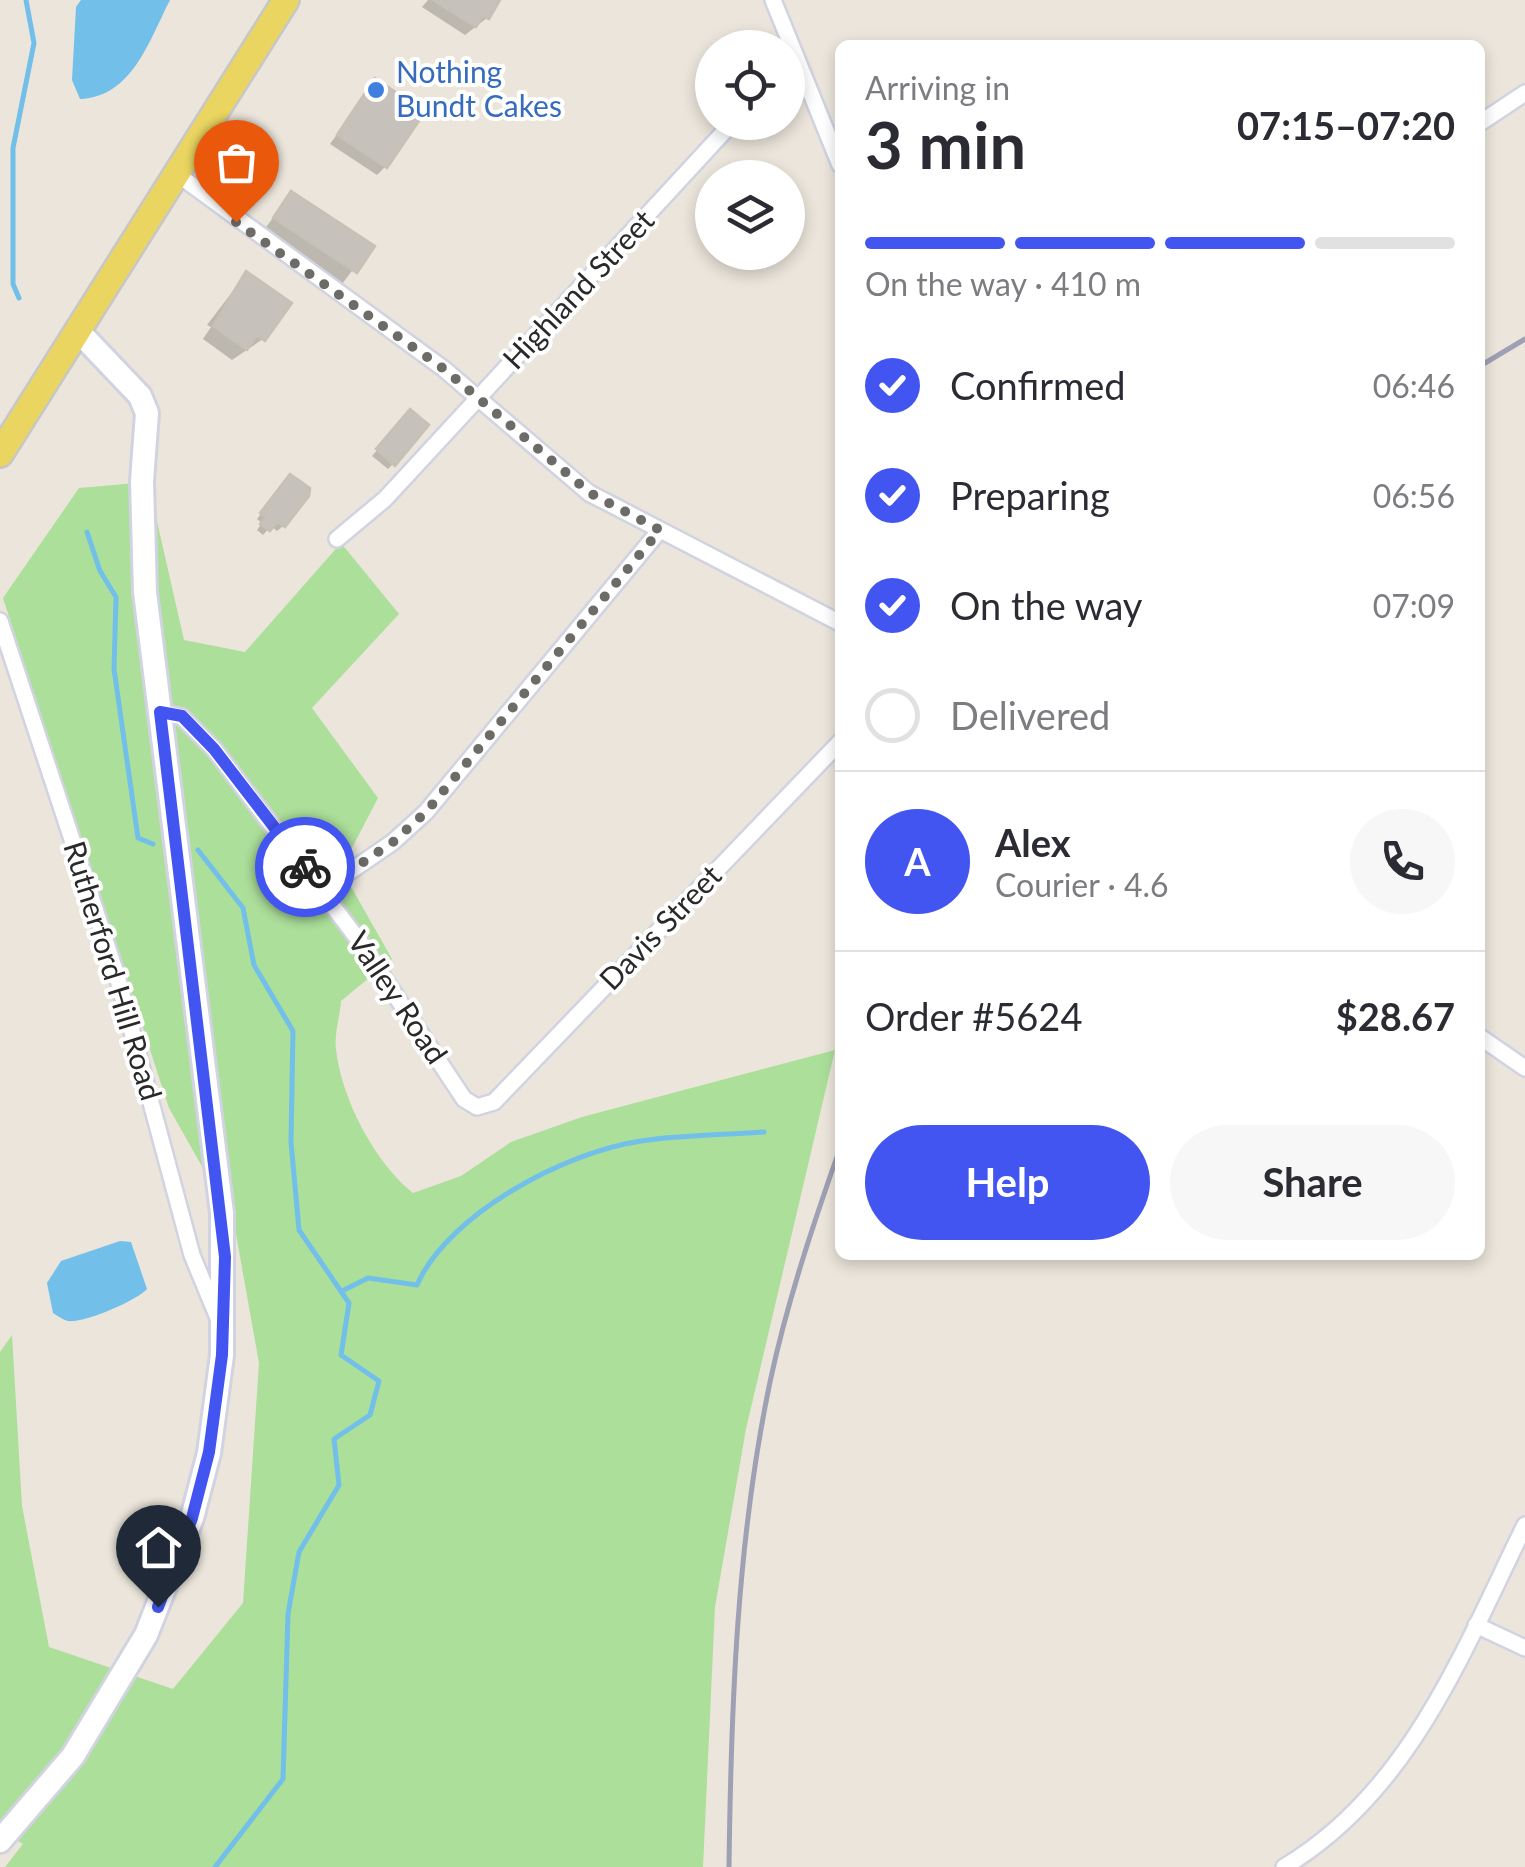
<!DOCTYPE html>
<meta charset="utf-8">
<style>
:root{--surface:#fff;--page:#f7f7f7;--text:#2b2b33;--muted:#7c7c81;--line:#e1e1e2;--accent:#4255f1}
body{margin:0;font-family:Lato,sans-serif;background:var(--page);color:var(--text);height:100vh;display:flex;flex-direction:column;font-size:38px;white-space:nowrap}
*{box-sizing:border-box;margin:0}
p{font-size:32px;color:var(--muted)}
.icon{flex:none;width:55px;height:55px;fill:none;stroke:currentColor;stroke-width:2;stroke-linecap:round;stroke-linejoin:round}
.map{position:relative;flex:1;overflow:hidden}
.side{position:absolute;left:835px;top:40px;width:650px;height:1220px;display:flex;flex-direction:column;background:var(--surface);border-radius:15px;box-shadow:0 5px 15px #0003}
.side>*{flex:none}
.fabs{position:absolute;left:695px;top:30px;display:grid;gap:20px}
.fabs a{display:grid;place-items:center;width:110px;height:110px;border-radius:50%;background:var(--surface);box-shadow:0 5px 15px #0003;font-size:50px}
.pin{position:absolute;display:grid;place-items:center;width:85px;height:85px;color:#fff;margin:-102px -42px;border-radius:50% 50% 50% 0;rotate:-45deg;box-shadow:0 0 10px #0007}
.pin .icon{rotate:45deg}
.courier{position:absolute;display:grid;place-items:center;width:100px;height:100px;margin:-50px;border:8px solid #4255f1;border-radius:50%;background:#fff;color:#222;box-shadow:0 2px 12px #0007}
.overview em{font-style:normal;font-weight:700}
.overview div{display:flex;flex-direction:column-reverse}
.overview{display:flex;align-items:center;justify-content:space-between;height:170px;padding:0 30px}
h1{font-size:65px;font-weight:700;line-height:75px}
.bar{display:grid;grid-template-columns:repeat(4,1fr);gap:15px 10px;align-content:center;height:120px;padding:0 30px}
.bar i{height:12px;border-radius:8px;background:var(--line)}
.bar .on{background:var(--accent)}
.bar p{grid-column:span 4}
.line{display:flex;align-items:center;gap:25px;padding:0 30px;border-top:2px solid var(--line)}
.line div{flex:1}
.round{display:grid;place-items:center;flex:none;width:105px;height:105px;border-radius:52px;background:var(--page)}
ol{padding:0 30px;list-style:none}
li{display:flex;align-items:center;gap:30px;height:110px}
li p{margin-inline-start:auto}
li .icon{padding:10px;border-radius:50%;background:var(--accent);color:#fff;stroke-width:4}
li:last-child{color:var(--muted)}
li i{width:55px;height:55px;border:5px solid var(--line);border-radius:50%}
.button{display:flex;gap:20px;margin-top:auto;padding:20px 30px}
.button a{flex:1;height:115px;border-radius:60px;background:var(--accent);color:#fff;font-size:40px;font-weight:700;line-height:115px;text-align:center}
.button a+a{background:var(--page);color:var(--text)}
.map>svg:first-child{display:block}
.green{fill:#acdf9a}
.water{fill:#72c0e9}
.shadow{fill:#0003}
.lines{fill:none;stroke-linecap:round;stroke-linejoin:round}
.stream{stroke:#72c0e9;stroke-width:5}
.building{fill:#c6c2bb;stroke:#c6c1b5;stroke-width:2.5}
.street-casing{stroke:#d1d3e1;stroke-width:20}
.secondary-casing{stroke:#d1d3e1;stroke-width:28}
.primary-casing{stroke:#c7c7c7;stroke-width:30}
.street{stroke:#fff;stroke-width:15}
.secondary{stroke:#fff;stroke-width:22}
.primary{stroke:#ead561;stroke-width:25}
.rail{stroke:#9ea0b3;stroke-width:5}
.done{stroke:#6d6b67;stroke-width:10;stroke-dasharray:0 18}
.route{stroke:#4255f1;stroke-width:12}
.shop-dot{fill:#3f7fe0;stroke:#fff;stroke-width:4}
.labels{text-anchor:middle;stroke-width:8;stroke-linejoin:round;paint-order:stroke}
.shop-label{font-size:30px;fill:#366cbe;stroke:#fff;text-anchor:start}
.street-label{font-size:30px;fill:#292929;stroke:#fff}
</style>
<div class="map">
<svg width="1525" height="1867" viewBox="0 0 1525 1867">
<rect width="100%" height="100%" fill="#ebe5db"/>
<path class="green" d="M148,482l36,158 61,12 96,-109 58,71 -87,94 66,90 -37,71 51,90 -51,42c-1,15 -7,33 -5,48 5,49 39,114 77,144l48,-17 50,-34 71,-25 253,-67 -89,379 -31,178 -12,260h-698l18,-23 -23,-14v-478l12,-17 10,171 27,141 124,42 70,-86 16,-240 -25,-140 -65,-115 -166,-510 76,-110z"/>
<path class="water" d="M81,0h89c-21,41 -38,97 -90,99l-8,-19 4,-73z
M120,1241l11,1 16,47c-11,12 -62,34 -79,32 -5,-1 -10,-5 -15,-8l-6,-30 14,-22z"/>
<path class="shadow" d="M428,0h69l-10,18 -22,17 -43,-28z
M375,82l10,85 -8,8 -47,-31z
M291,194l80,52 -29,38 -79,-53z
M246,274l17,65 -31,21 -29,-21 8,-12 -4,-2z
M405,418l-12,46 -5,5 -16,-13z
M285,482l21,7 -23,37 -6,5 -6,-5 -8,9 -6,-5 5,-7 -5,-4z"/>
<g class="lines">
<path class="stream" d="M19,298l-6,-14v-136l21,-105 -8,-43
M87,532l13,39 16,26 -2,72 24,169 15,6
M198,850l45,58 11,57 39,66 -2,111 8,88 50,73 -8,52 38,26 -9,34 -36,24 5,46 -40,67 -11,62 -5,165 -68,88
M342,1291l26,-13 49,7c31,-71 148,-133 224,-144 40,-6 82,-6 123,-9"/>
</g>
<path class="building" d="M433,0h67l-11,19 -6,-3 -7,11z
M375,78l50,34 -38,56 -50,-33z
M291,191l84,55 -18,27 -84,-55z
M246,271l46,32 -27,38 -8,-6 -10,15 -34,-24z
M410,409l19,16 -34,41 -19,-17z
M290,474l20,14 -1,8 -24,31 -8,-5 -7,9 -10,-7 6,-7 -6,-4z"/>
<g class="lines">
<g class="street-casing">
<path id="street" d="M773,0l67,165
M1480,123l45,-30
M177,174l267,195 145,124 251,130
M337,539l48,-40 348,-377
M0,621l117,355 75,279 26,63
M160,712l22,5 32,32 146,193 104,157 13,8 17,-5 346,-360
M323,890l70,-48 33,-30 234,-282
M1480,1037l45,31
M1476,1625l49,23
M1284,1867c126,-75 179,-216 241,-342"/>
</g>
<g class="secondary-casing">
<path id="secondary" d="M0,1841l73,-85 73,-121 46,-117 17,-65 13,-98v-142l-77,-621 -3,-111 5,-68 -7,-17 -60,-63"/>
</g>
<g class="primary-casing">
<path id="primary" d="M0,454l286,-454"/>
</g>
<use href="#street" class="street"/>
<use href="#secondary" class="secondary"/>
<use href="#primary" class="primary"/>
<path class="rail" d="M1480,366l45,-27
M729,1867c2,-161 8,-327 41,-485 17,-80 43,-157 70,-234"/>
</g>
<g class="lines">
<path class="done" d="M236,222l208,147 146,124 70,37 -234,282 -33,30 -71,48 -17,-23"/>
<path class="route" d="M158,1607l34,-89 17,-66 13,-97 3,-98 -65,-545 22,4 32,33 91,118"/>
</g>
<circle class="shop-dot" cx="376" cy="90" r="10"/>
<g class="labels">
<g class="shop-label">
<text x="396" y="83">Nothing<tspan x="396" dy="34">Bundt Cakes</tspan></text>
</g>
<g class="street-label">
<text transform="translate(579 290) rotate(-47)" y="10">Highland Street</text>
<text transform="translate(661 928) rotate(-46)" y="10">Davis Street</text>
<text transform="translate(112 971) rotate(73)" y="10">Rutherford Hill Road</text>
<text transform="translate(397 998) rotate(56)" y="10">Valley Road</text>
</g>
</g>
</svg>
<div class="fabs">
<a><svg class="icon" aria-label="locate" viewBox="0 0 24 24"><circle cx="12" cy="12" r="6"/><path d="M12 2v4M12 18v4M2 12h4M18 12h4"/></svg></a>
<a><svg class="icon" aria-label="layers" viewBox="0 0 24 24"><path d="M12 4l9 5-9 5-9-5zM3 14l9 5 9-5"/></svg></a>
</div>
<div class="pin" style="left:236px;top:222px;background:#ea580c"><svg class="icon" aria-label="bag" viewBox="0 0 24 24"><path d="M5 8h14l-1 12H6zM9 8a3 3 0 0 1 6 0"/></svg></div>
<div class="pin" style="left:158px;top:1607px;background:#1f2937"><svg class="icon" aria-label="home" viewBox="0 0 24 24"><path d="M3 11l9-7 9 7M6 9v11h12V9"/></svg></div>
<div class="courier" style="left:305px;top:867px"><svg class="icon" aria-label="bike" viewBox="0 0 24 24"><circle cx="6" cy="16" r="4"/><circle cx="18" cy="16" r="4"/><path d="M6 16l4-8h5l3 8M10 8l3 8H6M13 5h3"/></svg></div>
<section class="side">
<div class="overview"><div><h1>3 min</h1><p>Arriving in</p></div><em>07:15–07:20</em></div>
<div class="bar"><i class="on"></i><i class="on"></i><i class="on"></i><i></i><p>On the way · 410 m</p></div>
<ol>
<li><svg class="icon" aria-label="check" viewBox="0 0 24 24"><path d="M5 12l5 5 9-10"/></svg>Confirmed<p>06:46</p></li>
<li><svg class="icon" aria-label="check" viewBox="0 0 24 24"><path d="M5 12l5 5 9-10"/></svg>Preparing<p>06:56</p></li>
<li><svg class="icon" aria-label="check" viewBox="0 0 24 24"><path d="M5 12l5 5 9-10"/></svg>On the way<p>07:09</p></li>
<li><i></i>Delivered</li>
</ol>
<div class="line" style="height:180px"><b class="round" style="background:var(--accent);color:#fff">A</b><div><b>Alex</b><p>Courier · 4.6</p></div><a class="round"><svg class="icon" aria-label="phone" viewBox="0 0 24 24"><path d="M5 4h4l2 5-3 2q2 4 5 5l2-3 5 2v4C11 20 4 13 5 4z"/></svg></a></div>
<div class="line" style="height:130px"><div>Order #5624</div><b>$28.67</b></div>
<div class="button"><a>Help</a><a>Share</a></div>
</section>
</div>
